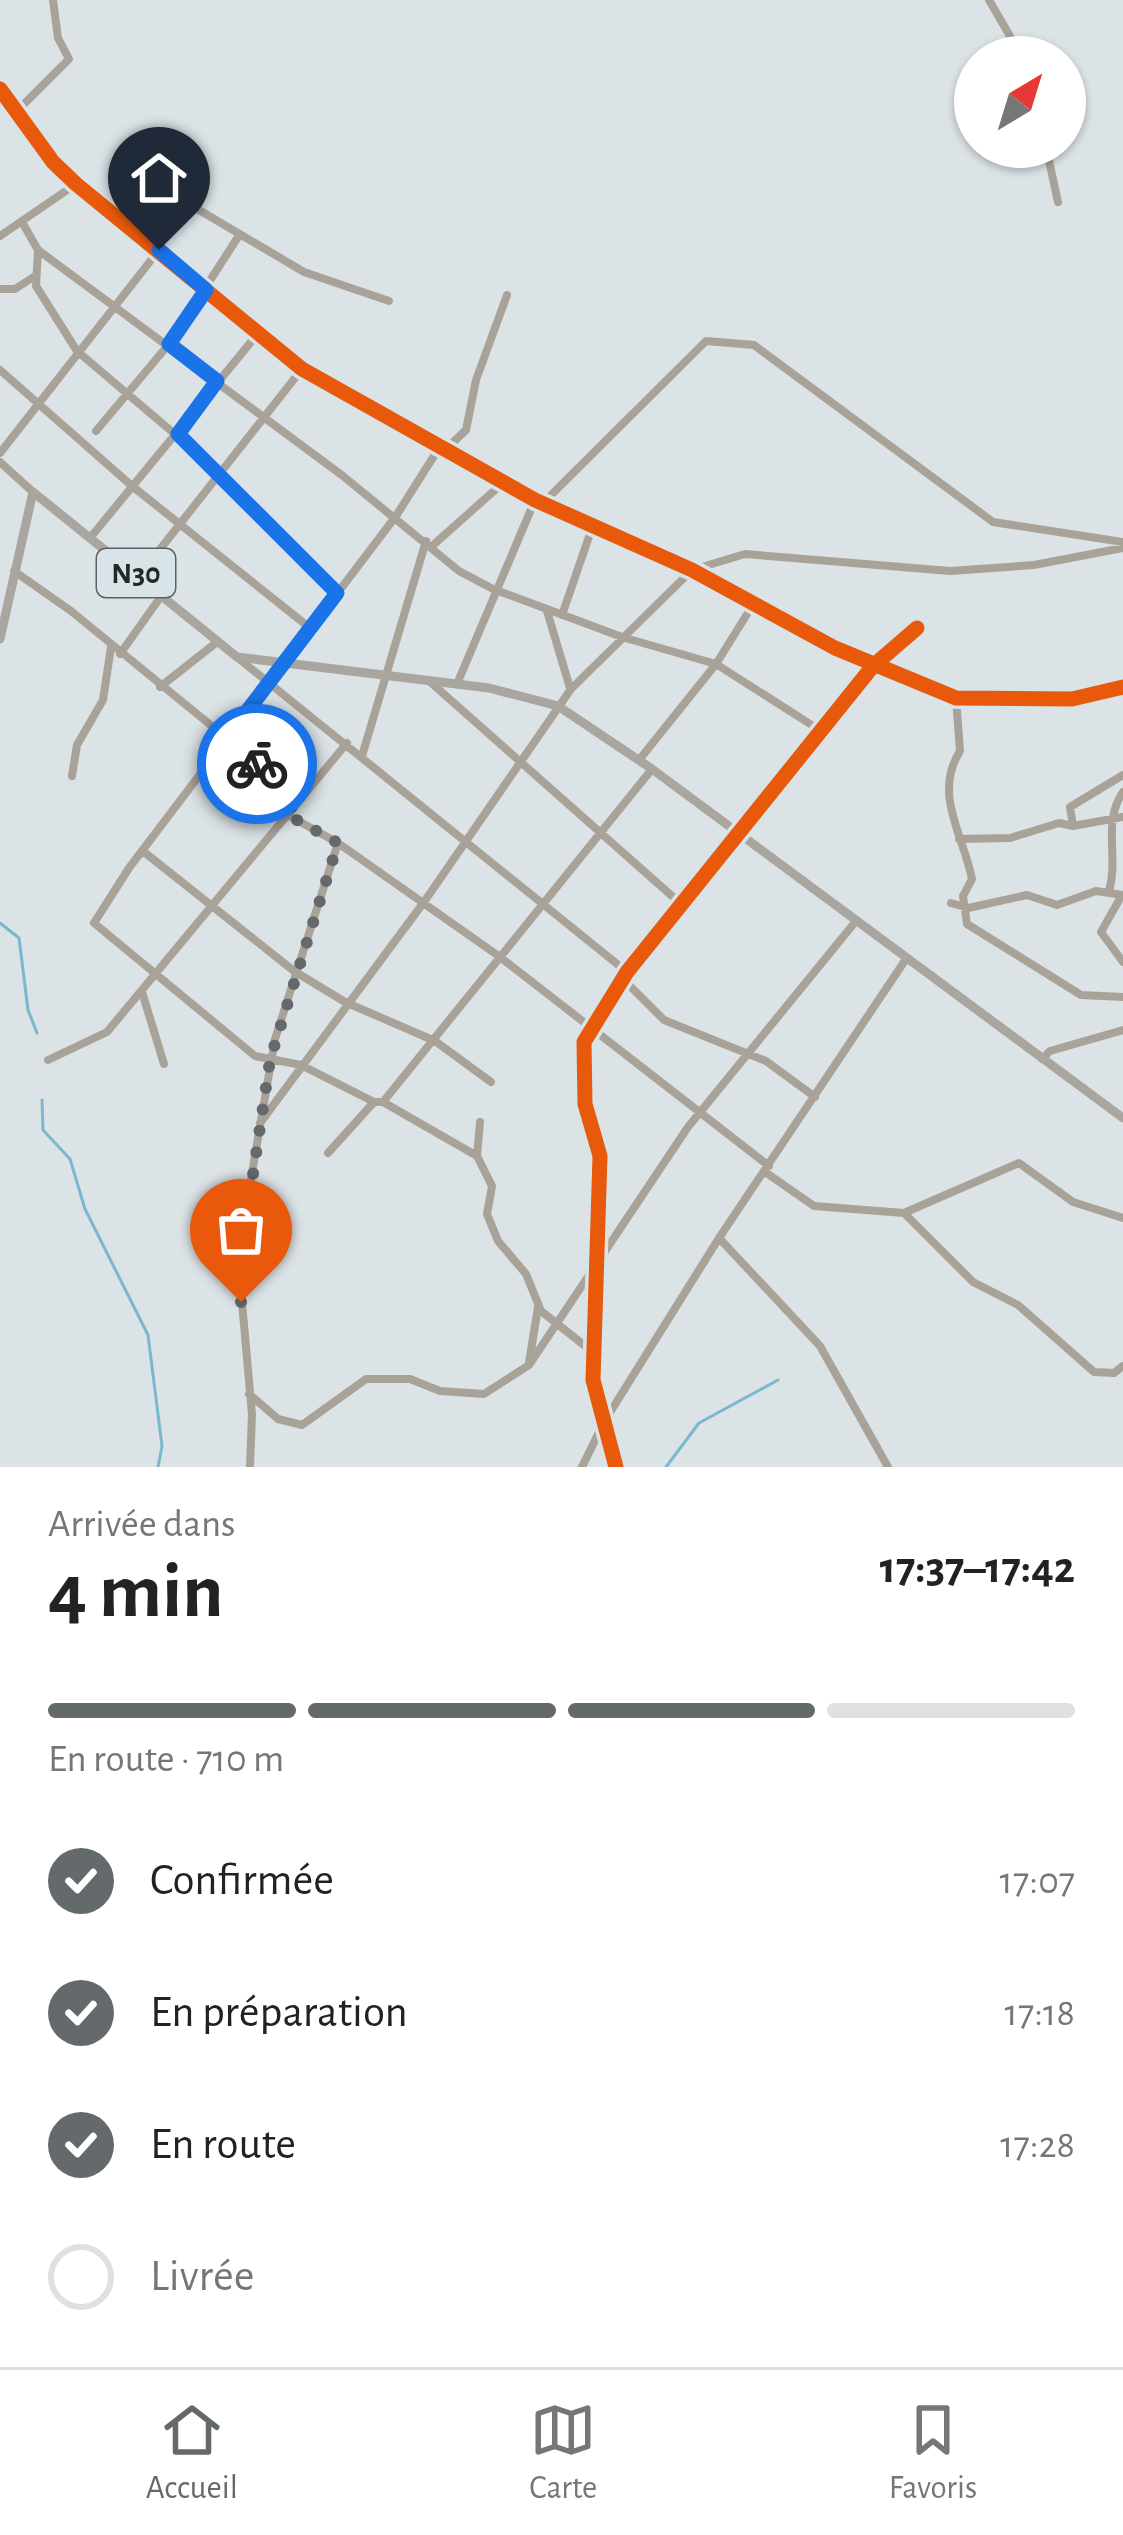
<!DOCTYPE html>
<html lang="fr">
<meta charset="utf-8">
<style>
:root{--surface:#fff;--page:#f6f6f6;--text:#222;--muted:#767676;--line:#e0e0e0;--accent:#64696c}
body{margin:0;font-family:"Alegreya Sans",sans-serif;background:var(--page);color:var(--text);height:100vh;display:flex;flex-direction:column;font-size:45px;white-space:nowrap}
*{box-sizing:border-box;margin:0}
p{font-size:39px;color:var(--muted)}
.icon{flex:none;width:66px;height:66px;fill:none;stroke:currentColor;stroke-width:2;stroke-linecap:round;stroke-linejoin:round}
.map{position:relative;height:1467px;overflow:hidden}
.sheet{display:flex;flex-direction:column;background:var(--surface);flex:1}
.sheet>*{flex:none}
.needle{width:78px;rotate:38deg}
.controls{position:absolute;left:954px;top:36px;display:grid;gap:24px}
.controls a{display:grid;place-items:center;width:132px;height:132px;border-radius:50%;background:var(--surface);box-shadow:0 3px 9px #0004;font-size:60px}
.pin{position:absolute;display:grid;place-items:center;width:102px;height:102px;color:#fff;margin:-123px -51px;border-radius:50% 50% 50% 0;rotate:-45deg;box-shadow:0 0 12px #0007}
.pin .icon{rotate:45deg}
.courier{position:absolute;display:grid;place-items:center;width:120px;height:120px;margin:-60px;border:9px solid #1a73e8;border-radius:50%;background:#fff;color:#222;box-shadow:0 3px 15px #0007}
.headline em{font-style:normal;font-weight:700}
.headline div{display:flex;flex-direction:column-reverse}
.headline{display:flex;align-items:center;justify-content:space-between;height:204px;padding:0 48px}
h1{font-size:78px;font-weight:700;line-height:90px}
.bar{display:grid;grid-template-columns:repeat(4,1fr);gap:18px 12px;align-content:center;height:144px;padding:0 48px}
.bar i{height:15px;border-radius:9px;background:var(--line)}
.bar .selected{background:var(--accent)}
.bar p{grid-column:span 4}
ol{padding:0 48px;list-style:none}
li{display:flex;align-items:center;gap:36px;height:132px}
li p{margin-inline-start:auto}
li .icon{padding:12px;border-radius:50%;background:var(--accent);color:#fff;stroke-width:4}
li:last-child{color:var(--muted)}
li i{width:66px;height:66px;border:6px solid var(--line);border-radius:50%}
.tabs{display:flex;justify-content:space-around;align-items:center;height:168px;border-top:3px solid var(--line);background:var(--surface);font-size:33px;color:var(--muted)}
.tabs a{display:grid;justify-items:center;gap:6px}
.tabs .selected{color:var(--accent)}
.map>svg:first-child{display:block}
.lines{fill:none;stroke-linecap:round;stroke-linejoin:round}
.stream{stroke:#79b8cd;stroke-width:3}
.minor{stroke:#a9a299;stroke-width:8}
.major{stroke:#a9a59f;stroke-width:9}
.cycleway-casing{stroke:#d9e4e9;stroke-width:22}
.cycleway{stroke:#e8590c;stroke-width:15}
.done{stroke:#64696c;stroke-width:12;stroke-dasharray:0 21.6}
.route{stroke:#1a73e8;stroke-width:15}
.labels{text-anchor:middle;stroke-width:10;stroke-linejoin:round;paint-order:stroke}
.shield{fill:#d9e4e9;stroke:#5a6063;stroke-width:3}
.shield-label{font-size:30px;font-weight:bold;fill:#24282a}
</style>
<div class="map">
<svg width="1123" height="1467" viewBox="0 0 1123 1467">
<rect width="100%" height="100%" fill="#dce3e6"/>
<g class="lines">
<path class="stream" d="M0,923l19,15 9,72 9,23
M42,1100l1,30 27,29 15,50 63,126 14,111 -4,21
M666,1467l33,-44 79,-43"/>
<path class="minor" d="M989,0l33,57
M0,89l53,73 23,22 226,185 233,131 157,70 143,78 121,50 116,1 51,-12
M17,111l52,-52 -11,-21 -5,-38
M1046,147l12,55
M199,210l105,62 85,29
M22,222l16,28 305,226 116,95 34,18 129,48 94,27 105,67
M0,236l76,-52
M38,250l-2,36 41,65 146,124 114,118
M0,289h15l20,-13
M0,370l132,116 178,142
M96,431l73,-87 69,-107
M444,451l22,-21 10,-50 31,-85
M0,453l159,-203
M0,462l33,30
M544,502l162,-161 48,4 239,177 130,20
M90,538l170,-207
M432,546l72,-64
M14,571l57,40 229,187
M139,576l163,-207
M547,611l23,77
M562,615l31,-90
M120,654l42,-59
M238,658l389,314
M428,680l253,224
M457,684l78,-184
M160,687l57,-45
M956,698l4,53c-27,43 3,83 12,128l-9,17 4,28 114,71 42,2
M362,756l64,-215
M639,760l77,-96 38,-61
M72,776l5,-31 26,-45 8,-53
M286,814l52,29 162,114 269,209
M1073,826l-3,-19 53,-32
M959,839l51,-1 49,-15 14,3 50,-9
M144,852l150,119 51,31 90,39 56,41
M1109,891c10,-34 -7,-69 14,-99
M1122,895l-21,37 22,30
M951,903l17,5 59,-13 30,10 39,-14 27,4
M622,978l42,42 102,41 49,36
M142,992l22,72
M1042,1059l8,-8 73,-21
M48,1060l59,-28 240,-289
M374,1102l-73,-37 -46,-9 -161,-133 35,-55 267,-352 43,-68
M383,1102l94,54 3,-34
M260,1123l164,-221 147,-213 121,-119 53,-16 205,17 84,-6 89,-17
M328,1153l46,-51h9l269,-333
M477,1156l15,30 -5,28 11,27 28,33 15,37 53,42
M765,1172l49,34 90,7 115,-50 54,39 50,16
M904,1213l69,69 45,23 76,67 20,1 9,-7
M719,1238l101,108 68,121
M529,1363l9,-56
M249,1394l29,25 24,6 64,-46h44l30,12 44,3 45,-29 159,-238 168,-206
M250,1467l2,-53 -13,-145 11,-84 25,-146 63,-196
M582,1467l22,-45 115,-184 187,-279
M616,1467l-23,-87 7,-224 -15,-52 -1,-62 43,-70 246,-306 44,-38"/>
<path class="major" d="M0,639l33,-147 204,165 252,31 69,18 94,63 471,349"/>
<g class="cycleway-casing">
<path id="cycleway" d="M0,89l53,73 23,22 226,185 233,131 157,70 143,78 121,50 116,1 51,-12
M616,1467l-23,-87 7,-224 -15,-52 -1,-62 43,-70 246,-306 44,-38"/>
</g>
<use href="#cycleway" class="cycleway"/>
</g>
<g class="lines">
<path class="done" d="M241,1302l-2,-33 31,-209 68,-217 -52,-29 14,-17 -43,-33"/>
<path class="route" d="M159,250l47,40 -37,54 48,37 -39,53 159,159 -111,146 31,25"/>
</g>
<g class="labels">
<rect class="shield" x="97" y="549" width="78" height="48" rx="9"/>
<g class="shield-label">
<text x="136" y="583">N30</text>
</g>
</g>
</svg>
<div class="controls">
<a><svg class="needle" viewBox="-14 -14 28 28"><path d="M0-13l5 13h-10z" fill="#e53935"/><path d="M0 13l5-13h-10z" fill="#767676"/></svg></a>
</div>
<div class="pin" style="left:241px;top:1302px;background:#ea580c"><svg class="icon" aria-label="bag" viewBox="0 0 24 24"><path d="M5 8h14l-1 12H6zM9 8a3 3 0 0 1 6 0"/></svg></div>
<div class="pin" style="left:159px;top:250px;background:#1f2937"><svg class="icon" aria-label="home" viewBox="0 0 24 24"><path d="M3 11l9-7 9 7M6 9v11h12V9"/></svg></div>
<div class="courier" style="left:257px;top:764px"><svg class="icon" aria-label="bike" viewBox="0 0 24 24"><circle cx="6" cy="16" r="4"/><circle cx="18" cy="16" r="4"/><path d="M6 16l4-8h5l3 8M10 8l3 8H6M13 5h3"/></svg></div>
</div>
<section class="sheet">
<div class="headline"><div><h1>4 min</h1><p>Arrivée dans</p></div><em>17:37–17:42</em></div>
<div class="bar"><i class="selected"></i><i class="selected"></i><i class="selected"></i><i></i><p>En route · 710 m</p></div>
<ol>
<li><svg class="icon" aria-label="check" viewBox="0 0 24 24"><path d="M5 12l5 5 9-10"/></svg>Confirmée<p>17:07</p></li>
<li><svg class="icon" aria-label="check" viewBox="0 0 24 24"><path d="M5 12l5 5 9-10"/></svg>En préparation<p>17:18</p></li>
<li><svg class="icon" aria-label="check" viewBox="0 0 24 24"><path d="M5 12l5 5 9-10"/></svg>En route<p>17:28</p></li>
<li><i></i>Livrée</li>
</ol>
</section>
<nav class="tabs">
<a class="selected"><svg class="icon" aria-label="home" viewBox="0 0 24 24"><path d="M3 11l9-7 9 7M6 9v11h12V9"/></svg>Accueil</a>
<a><svg class="icon" aria-label="map" viewBox="0 0 24 24"><path d="M3 6l6-2 6 2 6-2v14l-6 2-6-2-6 2zM9 4v14M15 6v14"/></svg>Carte</a>
<a><svg class="icon" aria-label="saved" viewBox="0 0 24 24"><path d="M7 4h10v16l-5-4-5 4z"/></svg>Favoris</a>
</nav>
